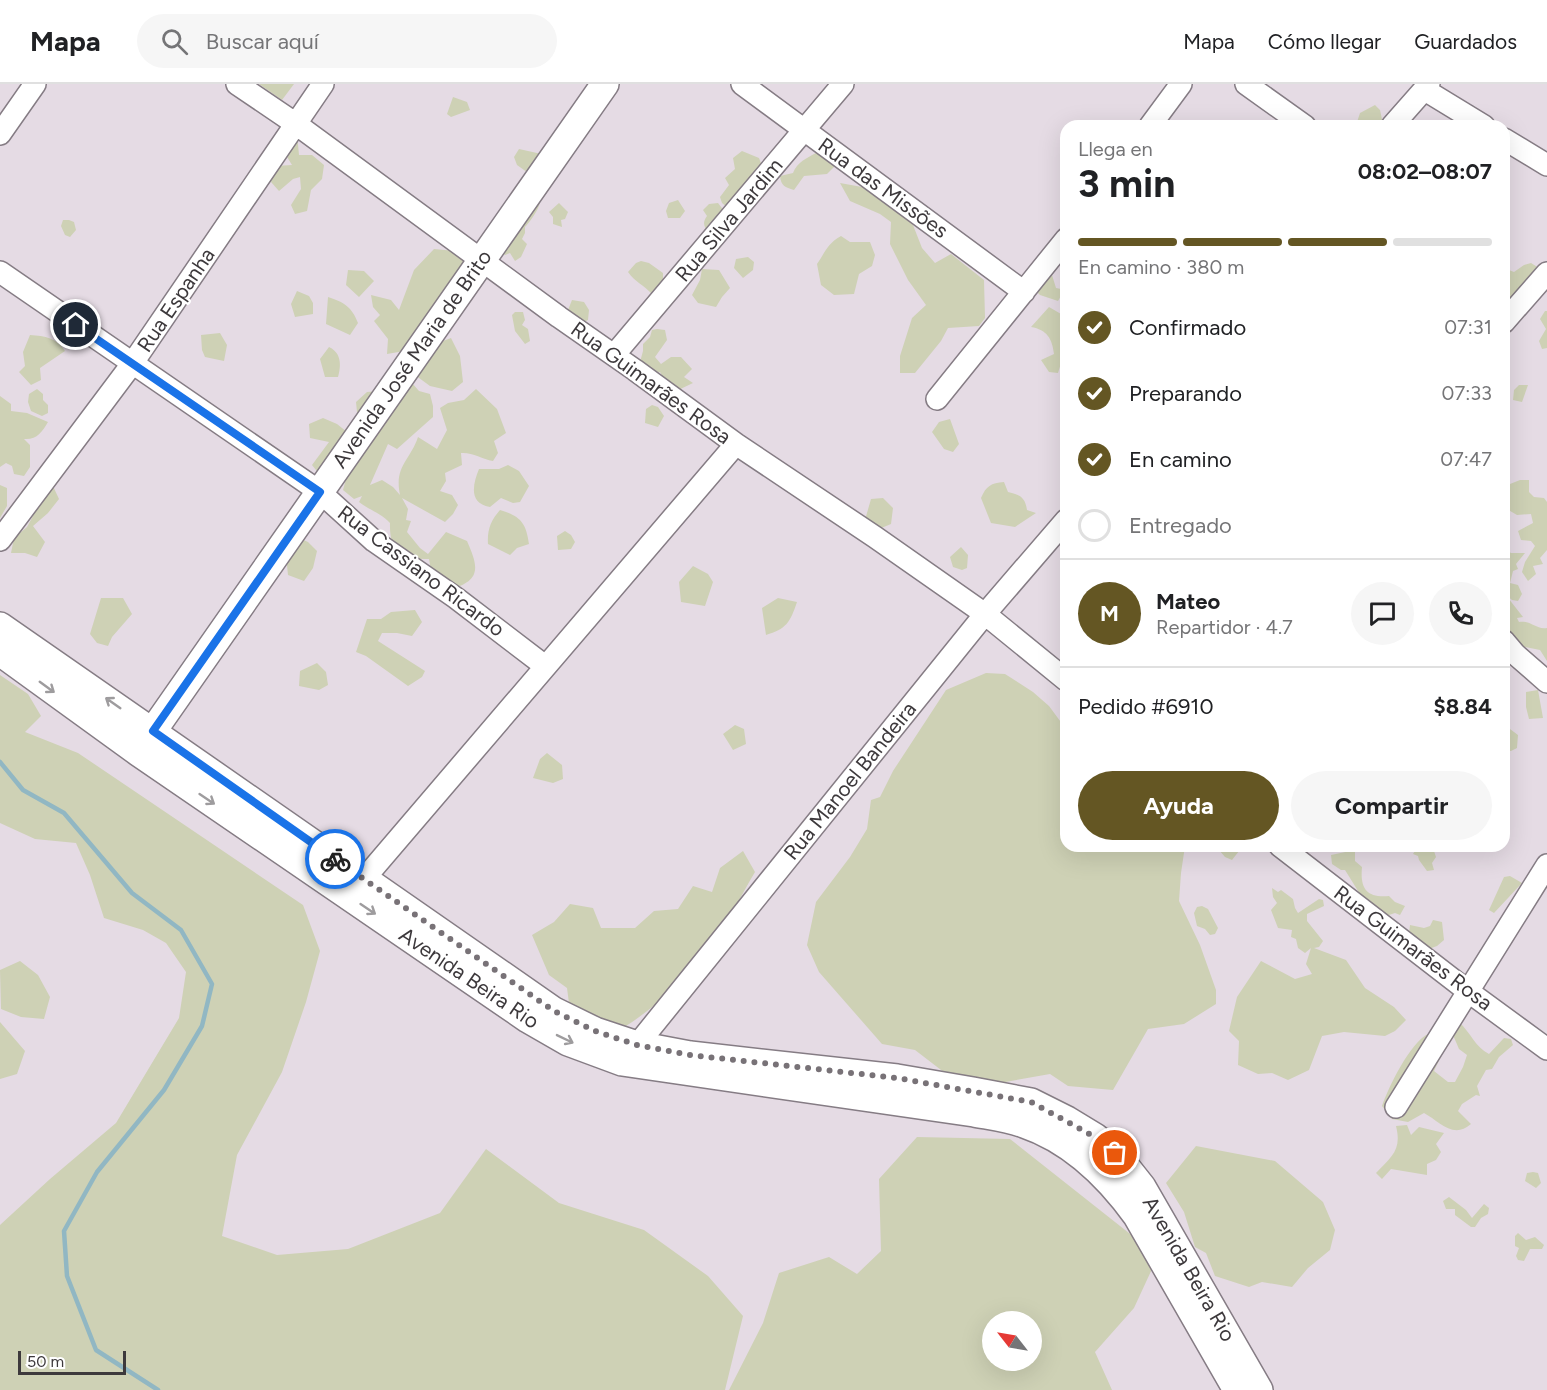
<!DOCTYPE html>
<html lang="es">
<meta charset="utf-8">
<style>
:root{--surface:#fff;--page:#f6f6f6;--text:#202124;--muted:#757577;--line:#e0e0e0;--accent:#645623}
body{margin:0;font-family:Figtree,sans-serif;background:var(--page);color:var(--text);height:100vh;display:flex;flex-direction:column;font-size:22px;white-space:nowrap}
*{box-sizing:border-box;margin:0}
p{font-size:20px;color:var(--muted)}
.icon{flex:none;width:33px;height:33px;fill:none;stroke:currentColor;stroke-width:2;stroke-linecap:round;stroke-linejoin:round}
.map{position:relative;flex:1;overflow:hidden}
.drawer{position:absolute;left:1060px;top:36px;width:450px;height:732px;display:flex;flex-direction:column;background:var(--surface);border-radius:18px;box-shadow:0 6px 24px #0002}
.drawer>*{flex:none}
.needle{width:39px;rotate:301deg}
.tools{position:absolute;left:982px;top:1227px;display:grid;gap:12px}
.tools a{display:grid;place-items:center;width:60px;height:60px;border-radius:50%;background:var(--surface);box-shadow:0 6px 24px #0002;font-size:30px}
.scale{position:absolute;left:18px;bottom:15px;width:108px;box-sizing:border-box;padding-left:6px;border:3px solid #3d393c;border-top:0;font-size:16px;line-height:21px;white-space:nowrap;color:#3d393c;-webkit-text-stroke:4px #fff;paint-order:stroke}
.pin{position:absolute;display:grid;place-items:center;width:51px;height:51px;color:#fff;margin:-26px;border:3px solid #fff;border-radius:50%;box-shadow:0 2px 6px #0007}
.courier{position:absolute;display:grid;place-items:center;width:60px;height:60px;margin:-30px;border:4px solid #1a73e8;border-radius:50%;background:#fff;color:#222;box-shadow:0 2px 8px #0007}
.head em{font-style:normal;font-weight:700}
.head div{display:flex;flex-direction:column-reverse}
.head{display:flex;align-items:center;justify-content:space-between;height:102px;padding:0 18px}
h1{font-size:39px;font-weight:700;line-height:45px}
.bar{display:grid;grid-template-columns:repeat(4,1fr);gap:9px 6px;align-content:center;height:72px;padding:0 18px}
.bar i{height:8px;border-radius:4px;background:var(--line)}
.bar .current{background:var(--accent)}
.bar p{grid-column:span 4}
.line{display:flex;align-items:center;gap:15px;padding:0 18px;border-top:2px solid var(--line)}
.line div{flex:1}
.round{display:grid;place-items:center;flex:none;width:63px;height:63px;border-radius:32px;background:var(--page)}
ol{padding:0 18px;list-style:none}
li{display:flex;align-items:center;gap:18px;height:66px}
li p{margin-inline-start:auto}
li .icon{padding:6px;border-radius:50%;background:var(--accent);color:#fff;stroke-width:4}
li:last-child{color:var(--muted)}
li i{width:33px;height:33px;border:3px solid var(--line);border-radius:50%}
.action{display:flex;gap:12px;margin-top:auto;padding:12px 18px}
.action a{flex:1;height:69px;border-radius:36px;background:var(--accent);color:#fff;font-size:24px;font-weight:700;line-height:69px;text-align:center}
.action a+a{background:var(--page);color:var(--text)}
header{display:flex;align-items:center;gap:36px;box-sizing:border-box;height:84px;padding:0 30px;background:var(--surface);border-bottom:2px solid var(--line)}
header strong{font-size:28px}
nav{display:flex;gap:33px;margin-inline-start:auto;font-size:21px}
.search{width:420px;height:54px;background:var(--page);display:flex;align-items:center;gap:15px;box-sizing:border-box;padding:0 21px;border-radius:33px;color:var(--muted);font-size:22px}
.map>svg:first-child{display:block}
.green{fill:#ced1b5;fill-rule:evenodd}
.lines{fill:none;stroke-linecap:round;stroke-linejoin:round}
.stream{stroke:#91b7c3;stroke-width:4.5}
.minor-casing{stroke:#857c84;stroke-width:24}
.major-casing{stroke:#857c84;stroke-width:30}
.minor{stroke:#fff;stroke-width:21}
.major{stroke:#fff;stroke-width:27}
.oneway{stroke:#9e9c9e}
.done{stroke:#787277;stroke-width:6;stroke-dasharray:0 10.8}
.route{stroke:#1a73e8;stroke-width:8}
.labels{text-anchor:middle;stroke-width:4.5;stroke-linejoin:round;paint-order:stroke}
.street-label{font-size:21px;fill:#3d393c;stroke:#fff}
</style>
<header>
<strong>Mapa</strong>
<div class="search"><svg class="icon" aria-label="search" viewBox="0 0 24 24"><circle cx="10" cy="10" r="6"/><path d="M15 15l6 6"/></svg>Buscar aquí</div>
<nav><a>Mapa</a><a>Cómo llegar</a><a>Guardados</a></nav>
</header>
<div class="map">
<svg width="1547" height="1306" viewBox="0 0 1547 1306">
<rect width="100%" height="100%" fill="#e5dbe4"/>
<path class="green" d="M259,0h35l-12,16z
M453,13l14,5 3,8 -19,7 -4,-3z
M1375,21l5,5 3,14 -12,-4 -3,3 -11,-1 3,-9z
M297,50l2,21h13l12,10 -2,14 -11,11 -4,21 -12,3 -4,-9 10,-16 -1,-12 -7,2 -14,12 -8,-9 4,-16 17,-1 -8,-13z
M519,65l27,6 -15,20 -14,-10 -3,-8z
M742,67l17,7 3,8 -34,42 -6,-5 -2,-6 9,-12 -4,-7 10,-9 -2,-11z
M816,69l15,5 4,8 -8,8 -23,2 -10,14c-9,-3 -13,-4 -14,-14l13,-3c4,-11 14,-15 23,-20z
M840,99l22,4 23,14 28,24 9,23 13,15 16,-9 33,26 1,38 -6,8 -31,2 -7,13 -26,32h-15v-17l12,-38 14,-13 -18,-25 -18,-36 1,-22 -11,-8 -30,-13z
M535,111l5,7c-1,7 -10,20 -15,25v6l-3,6 5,5 -6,13 -6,4 -5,-8 -5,2 -7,-4z
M678,116l7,11 -5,7h-12l-2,-7 3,-8z
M559,119l9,9 -3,7 -4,1 1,7 -9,-3v-7l-4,-5z
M718,119l7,9 -17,20c-4,-6 -6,-9 -1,-16l-4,-6 6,-6z
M63,136h6l5,2 2,8 -6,7 -5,-2 -4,-9z
M841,152l9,6h20l5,13 -3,11 -13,8 -5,20 -20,1 -13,-10 -4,-21c9,-13 10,-20 24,-28z
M434,165l21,2 18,20 -63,79 -23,4 1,-15 -14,-18 6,-6 -7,-8 -2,-12 20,5 8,10 15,-40z
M748,173l6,5 -1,8 -10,8 -9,-10 2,-9z
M641,177l8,2 14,10v8l6,5 -17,8c-8,-9 -17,-12 -24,-22l8,-9z
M1048,178l8,26 10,2v8l-5,-2 -3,5 -18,-6 -10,-10z
M1531,179l16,10 -43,45v-50l10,4 10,-7z
M702,185l17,1 11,18 -8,9 -6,10 -18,-4 -6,-8 8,-15z
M348,186l16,1 10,10 -15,16 -13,-12z
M297,207l12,5 4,7v11l-18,3 -4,-13z
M328,213c16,5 24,10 30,26l-8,12 -24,-11z
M572,216l12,2 5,8 -1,10 -8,4 -14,-9z
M1049,223l12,7 5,-1v48l-4,-1 -4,13 -9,-1 -8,-12 13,-6c-2,-16 -7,-24 -23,-27z
M1545,227h2v37l-5,1 -3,-8 7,-12 -6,-10z
M515,228h8l2,8 -3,5 6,4 2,12 -5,3 -10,-13 -3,-16z
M657,245l8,1 2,10 -12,17 6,7 10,-7h10l11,12 -8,8 9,6 -21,10 -12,-21 -11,4 -9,-14 3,-11v-7l7,-7 2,-7z
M220,249l7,12 -3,16 -19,-4 -3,-7 -1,-15z
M30,251c15,1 27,3 35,16l-25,17 1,12 -10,5 -12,-13 6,-6 -2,-14z
M451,254l9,18 3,26 -11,9 -22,-5 -15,-11 20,-31z
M329,263c13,6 12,19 9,30h-13l-5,-18z
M412,299l7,8 11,3 3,12v11l-36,32 -9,-5 -18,41 12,-5 11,7 7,8c-6,-29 10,-34 18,-58l19,12 10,-19 -7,-22 8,-5 16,-3 12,-11 21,20 9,24 -12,8 4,12 -5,8c-11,-2 -21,-9 -32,-8l1,12 -17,8 1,8 -6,10 12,4 6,10 -5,9 -8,8 -43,-24 6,11 -2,11 5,1 -4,11 13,16 8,6 18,-22 21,9c11,25 15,39 -15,48l-21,-18 -2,-12c-27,0 -40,-7 -39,-36 -9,-10 -21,-13 -31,-21l3,-6 -8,3 -11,-9 7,-26 17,-41 -10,-11 -1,-10 11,-10 23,-2z
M1519,301h9l-6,17 -9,-2 1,-10z
M37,305l6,5v6l5,5v8l-6,3 -11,-5 -3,-9 1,-8z
M0,312l11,8v7l16,2 21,9c-6,10 -11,18 -24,17l6,6v22l-6,9 -10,-2 -2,-8 -6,-3 -6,4z
M652,321l6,2 6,9 -6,11 -13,-4 1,-14z
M323,334l14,6 10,8 -23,48 -12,-15 17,-23 -19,-4 -1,-14z
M950,335l9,25 -6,8 -9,-3 -12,-17 7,-10z
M508,381l11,6 10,15 -9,16 -7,1 -12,-5 -11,9c-22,-4 -17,-23 -11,-38h20z
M1520,396h9v12l5,5 10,1 3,4v48l-7,8 3,6 -10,2 3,8 -8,7 -6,-9 3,-10 10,-16 -4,-5 -10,-1 -3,-9 15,-8 -2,-9 -14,1 -12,-7v-14l5,-10z
M1004,398l4,10c12,3 17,5 19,18l9,3 -21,14 -24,-4 -10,-25c5,-12 10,-15 23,-16z
M52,400l7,15 -11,14 -15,13 12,16 -8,15 -12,-4h-14l3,-15 13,-11 6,-11 -1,-16z
M0,401l7,3v18l-7,12z
M883,414l10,10 -2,16 -12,5 -14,-9 6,-21z
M500,426c20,6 26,12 29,34l-12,4 -7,7 -22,-11c-1,-14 3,-24 12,-34z
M565,447l6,4 4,7 -4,7 -13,1 -1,-14z
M299,454l9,4 9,9 -4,17 -9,13 -16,-6 -2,-19z
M961,463l7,8 -1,13 -5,2 -9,-3 -3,-10z
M1505,465l6,4h14l-9,11 2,5 -5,2 -3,12 8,2 4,9 -4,7 -6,-1 -7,-6 18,23 -6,1 2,4c12,-2 17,8 28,6v33l-7,-11 -20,-4 -15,-20 -1,-52 2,-3 -1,-4z
M693,482l15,8 5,8 -8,24 -24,-4 -2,-20z
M101,514h22l9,16 -20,23 -4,9 -11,-3 -7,-9z
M778,514l19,4c-7,21 -11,27 -31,33l-4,-27z
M415,526l7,12 -10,14 -15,-3h-15l-4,8 47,30 -3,6 -14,9 -42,-30 -10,-4 11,-33h14l10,-7z
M317,579l9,9 2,13 -9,5 -20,-4 1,-15z
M986,589l19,1 28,18 16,14 17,23v117h119l-4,27 -2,28 21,44 16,45v14l-32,20 -36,5 -35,61 -45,-4 -18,-12 -50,9h-42l-43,-33 -33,-6 -63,-72 -12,-27 9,-43 34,-45 17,-28 4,-29 9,-3 13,-26 53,-81z
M0,591l28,19 13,22 -16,16 53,21 225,152 17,46 -14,51 -24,70 -45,83 -15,81 55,19 71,-6 92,-36 46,-64 73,54 85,27 64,46 35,40 -18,74h-725v-165l50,-46 66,-56 63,-105 7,-46 -20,-29 -23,-13 -39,-12 -14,-43 -14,-32 -41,-4 -35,-16z
M1538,606l5,28 -14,1 -3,-12v-15z
M735,641l9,4 2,15 -13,6 -10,-16z
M1506,642l12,9 -1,13 -6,3h-6z
M547,669l15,12 1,14 -10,4 -20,-5 7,-19z
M1219,762h24l-11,14 -7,-3 -6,-7z
M1418,762h17l-1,5 2,6 -4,6 2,7 -7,1 -8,-11 -1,-4 -5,-2z
M1355,766v11l7,6c-2,21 4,31 27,29l6,6 10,4 -5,9 -5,-2 -12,4 -15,-10 -23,-37h-4l-9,-6 -1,-9z
M743,767l12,21c-15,25 -28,53 -45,76 -22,29 -53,58 -84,78l-27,-6 -30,-17 -2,-15 -18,-13 -17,-40 22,-13 16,-18 23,4 8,20h34l19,-17 24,-2 15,-23 19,6 8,-24z
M1510,792l12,7 -28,30 -5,-3 15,-33z
M1272,804l6,4 3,-2 12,9 2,9 3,5 21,-14 4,1 1,6 -17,8v7l16,20 -4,6 -5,1 32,12 19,28 29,19 12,13 -11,11 -10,5 -41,-4 -22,4 -13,34 -21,10 -16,-7 -14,1 -20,-9 1,-24 -10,-10 8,-34 24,-36 34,18 17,-5 -6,-10 5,-16 -6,5 -7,-5 -2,-9 -5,-2 1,-7 -14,-2 -7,-18 6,-7 -4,-6z
M1202,822l6,3 10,19 -3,6 -5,1 -5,-6 -8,-3 -3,-13 3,-6z
M1433,836l9,2 2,18 -7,6 -11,4 -18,-9 2,-16 14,3 6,-2z
M20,877l18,14 12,22 -6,22 -23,-2 -20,-8 -1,-39z
M0,938l25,29 -8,23 -17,5z
M1459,938c12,11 16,25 30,32l15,-16 7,1 2,6 -14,12 -7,12 -6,1 -9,16 3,10 -4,-1 -14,9 -4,7 13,13c-18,16 -32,-3 -47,-11l-16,9 -16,-3 -10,-13c7,-20 28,-63 46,-72l11,6 6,8 -11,23 14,11h7l8,-15 4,-12 -8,-6 -6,-14z
M1407,1041l4,10 8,-8 25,6 -8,11 5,8 -5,8 -9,4v11l-36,-6 -9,10 -6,-6c16,-17 26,-23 20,-47z
M917,1053l93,2 148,117 -24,52 -39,44 17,38h-383l34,-67 16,-50 50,-16 28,17 24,-23 -2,-72zM993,1238h39v38h-39z
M1196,1062l79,15 48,41 12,28 -5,20 -22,18 -16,19 -30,-5 -13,5 -34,-11 -9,-23 -11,-6 -11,-35 -18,-29z
M1533,1088l5,1 3,10 -5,5 -11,-7 2,-8z
M1449,1113l17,13 6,8 12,-14 5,4 -1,6 -7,4 -6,9h-4l-16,-12v-6h-9l-3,-8z
M1518,1149l8,7 9,-3 9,8 -2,4h-12l-6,12 -6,-1 -2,-4 3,-8 -4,-2v-10z"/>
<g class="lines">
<path class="stream" d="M0,678l23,28 41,23 68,80 49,37 31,54 -10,42 -38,64 -67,82 -33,59 3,45 29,74 62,40"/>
<g class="minor-casing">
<path id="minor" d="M237,0l59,40 263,193 76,53 101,74 139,93 110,77 81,66
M742,0l282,208
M1246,0l59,42
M1425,6l59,36
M1150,42l31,-42
M1392,42l37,-42
M0,50l35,-50
M1504,55l43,26
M0,188l320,220 54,49 82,57 89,68
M1504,238l43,-49
M614,271l229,-271
M937,315l129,-160
M0,456l132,-176 191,-280
M1504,557l11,13 32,28
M1280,762l189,146 78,57
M364,795l372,-435
M637,961l348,-431 81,-94
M1396,1023l151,-242"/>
</g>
<g class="major-casing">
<path id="major" d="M0,542l554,385 41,20 42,14 53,10 207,23 76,13 58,11 36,18 28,17 20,16 27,34 117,203
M0,568l138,100 390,267 40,23 54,20 352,51c16,3 34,5 50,11 47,16 85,53 113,92l100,174
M143,661l462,-661"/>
</g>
<use href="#minor" class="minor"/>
<use href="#major" class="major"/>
</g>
<defs><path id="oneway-shaft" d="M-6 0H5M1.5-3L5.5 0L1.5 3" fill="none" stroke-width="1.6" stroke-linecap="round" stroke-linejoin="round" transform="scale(1.5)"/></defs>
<g class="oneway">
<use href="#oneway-shaft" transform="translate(47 603) rotate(36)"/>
<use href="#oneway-shaft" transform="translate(113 619) rotate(-145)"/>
<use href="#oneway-shaft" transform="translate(207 715) rotate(34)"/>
<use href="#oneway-shaft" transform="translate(368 825) rotate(34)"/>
<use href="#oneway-shaft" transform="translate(565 955) rotate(26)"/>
</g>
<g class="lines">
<path class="done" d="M335,775l219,152 41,20 42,14 53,10 207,23 134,24 64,35 20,16"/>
<path class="route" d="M76,241l244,167 -167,239 182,128"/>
</g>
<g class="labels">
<g class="street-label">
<text transform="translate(883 104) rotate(36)" y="7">Rua das Missões</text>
<text transform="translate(729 136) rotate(-50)" y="7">Rua Silva Jardim</text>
<text transform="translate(176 216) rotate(-56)" y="7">Rua Espanha</text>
<text transform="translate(412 275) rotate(-55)" y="7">Avenida José Maria de Brito</text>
<text transform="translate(651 299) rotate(36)" y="7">Rua Guimarães Rosa</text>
<text transform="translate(421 487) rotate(37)" y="7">Rua Cassiano Ricardo</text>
<text transform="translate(850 697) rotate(-51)" y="7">Rua Manoel Bandeira</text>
<text transform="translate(1413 864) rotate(37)" y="7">Rua Guimarães Rosa</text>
<text transform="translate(469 894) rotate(34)" y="7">Avenida Beira Rio</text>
<text transform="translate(1189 1185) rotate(60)" y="7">Avenida Beira Rio</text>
</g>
</g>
</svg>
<div class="tools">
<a><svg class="needle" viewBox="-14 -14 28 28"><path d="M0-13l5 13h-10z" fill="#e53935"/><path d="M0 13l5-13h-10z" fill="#757577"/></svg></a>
</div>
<div class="scale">50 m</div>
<div class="pin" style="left:1115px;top:1069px;background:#ea580c"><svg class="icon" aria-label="bag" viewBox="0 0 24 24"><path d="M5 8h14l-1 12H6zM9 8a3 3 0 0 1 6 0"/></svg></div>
<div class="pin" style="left:76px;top:241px;background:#1f2937"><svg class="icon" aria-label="home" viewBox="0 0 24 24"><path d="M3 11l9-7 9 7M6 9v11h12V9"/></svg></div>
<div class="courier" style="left:335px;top:775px"><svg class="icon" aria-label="bike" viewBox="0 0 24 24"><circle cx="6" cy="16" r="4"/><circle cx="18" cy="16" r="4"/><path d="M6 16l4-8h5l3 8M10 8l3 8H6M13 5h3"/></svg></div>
<section class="drawer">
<div class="head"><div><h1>3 min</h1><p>Llega en</p></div><em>08:02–08:07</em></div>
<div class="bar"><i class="current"></i><i class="current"></i><i class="current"></i><i></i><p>En camino · 380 m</p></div>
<ol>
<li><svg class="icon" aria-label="check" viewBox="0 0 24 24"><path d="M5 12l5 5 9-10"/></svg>Confirmado<p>07:31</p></li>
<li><svg class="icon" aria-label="check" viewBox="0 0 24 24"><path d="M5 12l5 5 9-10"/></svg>Preparando<p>07:33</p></li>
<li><svg class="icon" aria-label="check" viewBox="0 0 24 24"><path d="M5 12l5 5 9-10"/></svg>En camino<p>07:47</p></li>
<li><i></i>Entregado</li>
</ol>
<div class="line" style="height:108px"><b class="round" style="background:var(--accent);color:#fff">M</b><div><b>Mateo</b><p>Repartidor · 4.7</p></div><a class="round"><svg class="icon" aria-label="chat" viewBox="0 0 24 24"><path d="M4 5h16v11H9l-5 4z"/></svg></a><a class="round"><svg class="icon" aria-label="phone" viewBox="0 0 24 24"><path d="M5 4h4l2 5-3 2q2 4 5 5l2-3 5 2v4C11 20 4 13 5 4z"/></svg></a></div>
<div class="line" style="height:78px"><div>Pedido #6910</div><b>$8.84</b></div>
<div class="action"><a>Ayuda</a><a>Compartir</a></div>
</section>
</div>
